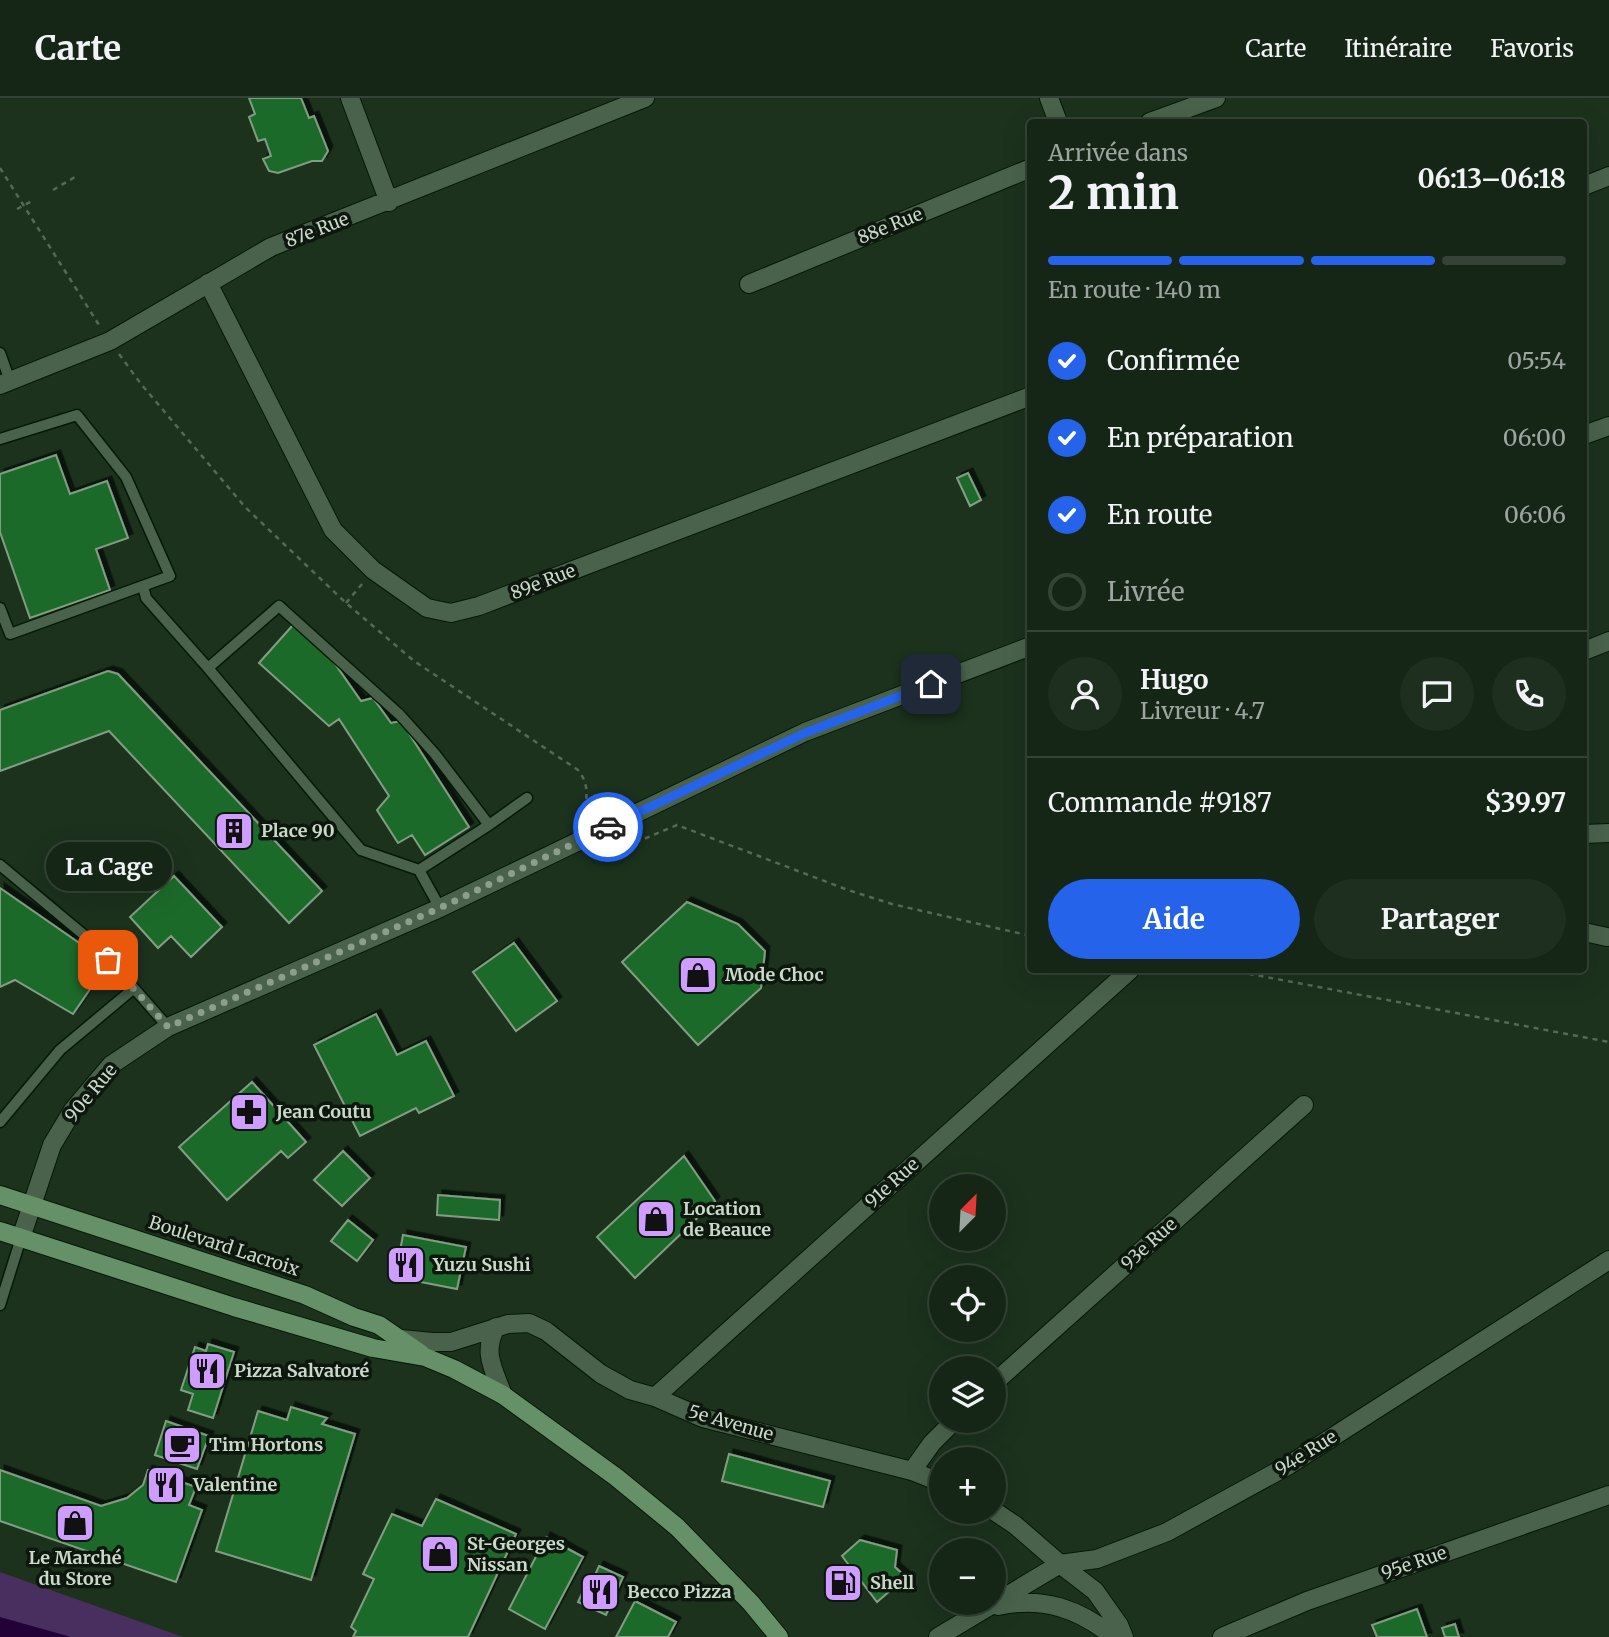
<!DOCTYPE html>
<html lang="fr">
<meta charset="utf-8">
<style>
:root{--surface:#152616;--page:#1e2e1f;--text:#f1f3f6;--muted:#9da5a1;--line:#344335;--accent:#2563eb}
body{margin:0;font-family:Merriweather,serif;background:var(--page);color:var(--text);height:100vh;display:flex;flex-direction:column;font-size:26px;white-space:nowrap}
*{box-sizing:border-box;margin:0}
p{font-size:23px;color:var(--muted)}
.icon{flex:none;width:38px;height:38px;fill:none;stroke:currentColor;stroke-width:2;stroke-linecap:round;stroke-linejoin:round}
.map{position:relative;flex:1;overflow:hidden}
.sheet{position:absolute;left:1027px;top:21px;width:560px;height:854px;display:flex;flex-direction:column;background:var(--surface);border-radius:7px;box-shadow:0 7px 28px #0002,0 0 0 2px var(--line)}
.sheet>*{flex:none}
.needle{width:46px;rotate:24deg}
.buttons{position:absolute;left:929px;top:1076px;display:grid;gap:14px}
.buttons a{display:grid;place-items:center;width:77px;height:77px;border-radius:50%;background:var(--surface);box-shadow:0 7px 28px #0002,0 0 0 2px var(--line);font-size:35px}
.pin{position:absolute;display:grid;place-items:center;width:60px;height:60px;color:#fff;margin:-30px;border-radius:14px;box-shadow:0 4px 10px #0006}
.courier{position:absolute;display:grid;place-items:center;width:70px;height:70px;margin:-35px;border:5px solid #2563eb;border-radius:50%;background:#fff;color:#222;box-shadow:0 2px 9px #0007}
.bubble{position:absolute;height:49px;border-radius:24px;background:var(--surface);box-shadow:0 7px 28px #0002,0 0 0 2px var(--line);font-size:23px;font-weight:700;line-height:49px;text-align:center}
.headline em{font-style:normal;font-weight:700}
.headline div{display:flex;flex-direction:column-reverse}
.headline{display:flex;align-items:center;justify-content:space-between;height:119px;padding:0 21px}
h1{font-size:46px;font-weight:700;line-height:52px}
.bar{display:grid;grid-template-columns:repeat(4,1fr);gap:10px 7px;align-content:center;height:84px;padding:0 21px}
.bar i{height:9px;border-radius:5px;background:var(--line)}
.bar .selected{background:var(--accent)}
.bar p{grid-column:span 4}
.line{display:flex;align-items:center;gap:18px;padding:0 21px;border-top:2px solid var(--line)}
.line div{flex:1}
.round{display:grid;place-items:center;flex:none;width:74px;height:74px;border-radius:37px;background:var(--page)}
ol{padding:0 21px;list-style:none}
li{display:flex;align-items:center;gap:21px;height:77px}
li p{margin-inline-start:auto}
li .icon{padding:7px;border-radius:50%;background:var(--accent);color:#fff;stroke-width:4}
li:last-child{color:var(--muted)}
li i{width:38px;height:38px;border:4px solid var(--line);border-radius:50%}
.cta{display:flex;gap:14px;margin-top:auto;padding:14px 21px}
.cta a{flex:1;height:80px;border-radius:42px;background:var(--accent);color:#fff;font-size:28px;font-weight:700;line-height:80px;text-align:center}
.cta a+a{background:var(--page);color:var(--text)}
header{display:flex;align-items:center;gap:42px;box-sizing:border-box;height:98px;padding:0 35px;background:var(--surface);border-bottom:2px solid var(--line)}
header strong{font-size:33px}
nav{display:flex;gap:38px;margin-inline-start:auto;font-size:24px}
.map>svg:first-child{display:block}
.green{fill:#482f5f}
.water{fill:#230238}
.building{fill:#1e6a29;stroke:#839d84;stroke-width:2;filter:url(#shadow)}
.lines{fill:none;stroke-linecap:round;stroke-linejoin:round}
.lane-casing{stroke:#051907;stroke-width:13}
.street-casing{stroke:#051907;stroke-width:20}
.secondary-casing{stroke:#051907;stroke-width:20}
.primary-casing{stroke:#051907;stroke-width:20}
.path{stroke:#566957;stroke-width:2.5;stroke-dasharray:5 5;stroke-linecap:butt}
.lane{stroke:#4a624b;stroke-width:10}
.street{stroke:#4a624b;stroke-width:18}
.secondary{stroke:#4a624b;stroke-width:18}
.primary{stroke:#669168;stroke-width:18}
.done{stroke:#8d9e8d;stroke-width:7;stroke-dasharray:0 12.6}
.route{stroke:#2563eb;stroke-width:9}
.labels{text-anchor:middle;stroke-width:7;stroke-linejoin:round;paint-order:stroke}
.street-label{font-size:18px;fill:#cad8ca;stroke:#0d170e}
.poi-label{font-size:18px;font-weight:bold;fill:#cad8ca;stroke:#0d170e;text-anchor:start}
</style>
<header>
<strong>Carte</strong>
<nav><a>Carte</a><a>Itinéraire</a><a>Favoris</a></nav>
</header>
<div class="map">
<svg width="1609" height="1539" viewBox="0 0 1609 1539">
<defs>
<filter id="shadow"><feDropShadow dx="4.5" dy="-4.5" stdDeviation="0" flood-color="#0009"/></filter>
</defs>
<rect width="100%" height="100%" fill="#1c321d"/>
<path class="green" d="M0,1474l183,65h-122l-61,-17z"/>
<path class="water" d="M0,1519l71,20h-71z"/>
<path class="building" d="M249,0h52l8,20 5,-2 14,35 -6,10h-10l-34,12 -9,-2 -6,-12 8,-3 -6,-17 -7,2 -9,-24 6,-3z
M56,357l14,39 37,-13 21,57 -32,11 14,41 -80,28 -30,-86v-58z
M968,375l13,27 -11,6 -13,-28z
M293,527l40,36 28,40 12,-3 18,25 10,-2 68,106 -44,28 -13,-20 -14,8 -21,-33 12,-14 -50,-77 -10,7 -70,-63z
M108,573l10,3 204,217 -33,32 -180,-192 -109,40v-61z
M174,778l48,51 -31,30 -20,-21 -13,12 -28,-31z
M0,790l108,75 -35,51 -58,-34 -15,7z
M687,804l51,22 27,27 -4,37 -63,57 -76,-83z
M514,845l43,58 -41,30 -43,-59z
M376,916l21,41 29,-14 28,55 -35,17 -3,-5 -56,28 -46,-91z
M252,984l54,60 -18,16 -7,-7 -54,49 -48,-53z
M343,1053l27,27 -28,28 -28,-26z
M684,1058l31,45 -80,77 -38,-41z
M438,1097l62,5 -1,20 -62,-5z
M348,1122l25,20 -16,21 -26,-20z
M403,1137l63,12 -9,42 -62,-12z
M208,1246l26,8 -21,66 -25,-8 5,-16 -12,-4 14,-43 11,4z
M291,1309l36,11 -5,6 33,10 -44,146 -95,-29 42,-140 29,9z
M166,1323l43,15 -12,33 -42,-14z
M729,1356l101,27 -7,26 -101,-26z
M0,1372l101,36 26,-8 16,-13 5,-15 48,17 -7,18 13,5 -26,72 -176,-61z
M436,1401l80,35 -48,103h-115l3,-6 -5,-4 23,-48 -11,-5 29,-60 30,12z
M546,1439l37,20 -38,72 -36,-20z
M860,1442l37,10 -2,17 11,10 -29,25 -35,-46z
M599,1468l24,11 -17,38 -28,-13 10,-22 4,2z
M635,1503l41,21 -8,15h-52z
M1417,1511l10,28h-50l-5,-12z
M1455,1526l4,13h-14l-3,-9z"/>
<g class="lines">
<g class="lane-casing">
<path id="lane" d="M0,255l10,28
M0,341l77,-24 49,62 44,99 -160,58 -10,-26
M143,488l3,12 62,70
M489,727l38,-27
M0,767l96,80 72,82
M419,772l-58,-20 -153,-182 71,-62 121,109 35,39 54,71 -70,45 21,38
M0,1024l60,-72 73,-61
M0,1207l21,-67"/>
</g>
<g class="street-casing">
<path id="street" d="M350,0l39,104
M1049,0l9,24
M1150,24l66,-24
M1584,88l25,-10
M208,185l125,247 40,40 54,38 24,5 28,-7 552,-210
M749,186l282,-116
M0,287l110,-44 161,-94 374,-149
M1584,553l25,-10
M1584,736l25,-1
M1584,834l23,5
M496,1229c-14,26 -2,43 7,68
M401,1241l31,3h19l57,-18 21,-1 17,8 55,43 29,16 25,7 48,21 209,53 30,12
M994,1285l310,-278
M655,1299l475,-427
M912,1373l20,-28 22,-22
M994,1413l21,14 45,39 35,27 24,34 5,12
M998,1508c45,-10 81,3 116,31
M938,1539l122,-73 37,-5 70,-27 122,-67 320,-205
M1222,1539l85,-36 302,-106"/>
</g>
<g class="secondary-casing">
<path id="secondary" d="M1584,337l25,-9
M21,1140l31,-93 21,-35 38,-45 57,-38 272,-119 365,-176 226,-86"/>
</g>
<g class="primary-casing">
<path id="primary" d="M0,1097l305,100 49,22 25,8 42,29
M0,1133l234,76 139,41 52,9 29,12 49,26 40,29 73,53 61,50 74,76 28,34"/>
</g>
<path class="path" d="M0,70l99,157
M53,92l22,-13
M17,111l15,-8
M119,256l22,30 104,123 101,96 68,58 164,109c13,16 8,30 5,49
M346,505l16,-19
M600,750l8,6 69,-29 171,65 44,14 139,32
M1229,872l380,72"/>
<use href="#lane" class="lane"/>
<use href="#street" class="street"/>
<use href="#secondary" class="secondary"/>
<use href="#primary" class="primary"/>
</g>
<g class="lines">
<path class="done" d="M108,862l60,67 272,-119 168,-81"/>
<path class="route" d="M608,729l197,-94 126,-49"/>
</g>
<defs>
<g id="building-square" transform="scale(2.0125)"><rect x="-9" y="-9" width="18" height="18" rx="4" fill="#cf9dff" stroke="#0d170e"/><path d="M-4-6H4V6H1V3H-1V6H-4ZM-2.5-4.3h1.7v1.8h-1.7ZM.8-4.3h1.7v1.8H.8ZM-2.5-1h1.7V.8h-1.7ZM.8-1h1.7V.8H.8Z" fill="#111"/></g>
<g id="shop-square" transform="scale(2.0125)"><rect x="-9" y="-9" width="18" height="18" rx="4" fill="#cf9dff" stroke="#0d170e"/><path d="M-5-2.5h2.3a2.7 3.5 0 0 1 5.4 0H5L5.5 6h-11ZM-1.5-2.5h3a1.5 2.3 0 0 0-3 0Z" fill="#111"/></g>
<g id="pharmacy-square" transform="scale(2.0125)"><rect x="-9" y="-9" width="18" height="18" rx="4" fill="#cf9dff" stroke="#0d170e"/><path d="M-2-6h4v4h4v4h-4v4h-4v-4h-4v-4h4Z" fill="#111"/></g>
<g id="restaurant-square" transform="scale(2.0125)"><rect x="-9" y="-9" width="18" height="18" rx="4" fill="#cf9dff" stroke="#0d170e"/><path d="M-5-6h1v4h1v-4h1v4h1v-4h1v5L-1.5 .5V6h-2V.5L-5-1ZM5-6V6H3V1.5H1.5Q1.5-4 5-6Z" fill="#111"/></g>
<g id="cafe-square" transform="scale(2.0125)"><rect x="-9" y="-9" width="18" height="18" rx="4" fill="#cf9dff" stroke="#0d170e"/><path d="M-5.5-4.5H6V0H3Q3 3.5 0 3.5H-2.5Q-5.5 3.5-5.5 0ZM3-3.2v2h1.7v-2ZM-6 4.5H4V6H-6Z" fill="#111"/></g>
<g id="fuel-square" transform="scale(2.0125)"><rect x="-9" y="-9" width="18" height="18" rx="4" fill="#cf9dff" stroke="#0d170e"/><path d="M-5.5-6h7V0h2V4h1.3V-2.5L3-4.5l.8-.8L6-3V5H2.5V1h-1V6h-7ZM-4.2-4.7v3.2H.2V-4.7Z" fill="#111"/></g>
</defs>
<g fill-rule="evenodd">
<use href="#building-square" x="234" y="733"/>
<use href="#shop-square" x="698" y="877"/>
<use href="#pharmacy-square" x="249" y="1014"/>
<use href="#shop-square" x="656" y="1121"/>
<use href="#restaurant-square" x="406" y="1167"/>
<use href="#restaurant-square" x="207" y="1273"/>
<use href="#cafe-square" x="182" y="1347"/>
<use href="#restaurant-square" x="166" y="1387"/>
<use href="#shop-square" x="75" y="1425"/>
<use href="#shop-square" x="440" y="1456"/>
<use href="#fuel-square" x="843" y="1485"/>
<use href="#restaurant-square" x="600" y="1494"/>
</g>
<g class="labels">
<g class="street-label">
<text transform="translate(890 128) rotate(-22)" y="6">88e Rue</text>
<text transform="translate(317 132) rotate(-21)" y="6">87e Rue</text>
<text transform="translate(543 484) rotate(-21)" y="6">89e Rue</text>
<text transform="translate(91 995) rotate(-50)" y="6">90e Rue</text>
<text transform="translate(892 1085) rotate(-42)" y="6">91e Rue</text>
<text transform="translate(1149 1146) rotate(-42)" y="6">93e Rue</text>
<text transform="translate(224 1148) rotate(18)" y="6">Boulevard Lacroix</text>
<text transform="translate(731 1325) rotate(16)" y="6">5e Avenue</text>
<text transform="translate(1306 1355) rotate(-32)" y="6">94e Rue</text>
<text transform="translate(1414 1465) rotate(-19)" y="6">95e Rue</text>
</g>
<g class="poi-label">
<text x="261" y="739">Place 90</text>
<text x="725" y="883">Mode Choc</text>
<text x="276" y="1020">Jean Coutu</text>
<text x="683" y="1117">Location<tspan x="683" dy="21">de Beauce</tspan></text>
<text x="433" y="1173">Yuzu Sushi</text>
<text x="234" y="1279">Pizza Salvatoré</text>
<text x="209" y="1353">Tim Hortons</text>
<text x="193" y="1393">Valentine</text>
<text x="467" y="1452">St-Georges<tspan x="467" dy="21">Nissan</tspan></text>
<text x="75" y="1466" text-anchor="middle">Le Marché<tspan x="75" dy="21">du Store</tspan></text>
<text x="870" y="1491">Shell</text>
<text x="627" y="1500">Becco Pizza</text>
</g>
</g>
</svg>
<div class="buttons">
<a><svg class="needle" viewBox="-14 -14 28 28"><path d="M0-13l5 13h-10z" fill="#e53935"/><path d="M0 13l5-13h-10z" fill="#9da5a1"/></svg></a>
<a><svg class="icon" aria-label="locate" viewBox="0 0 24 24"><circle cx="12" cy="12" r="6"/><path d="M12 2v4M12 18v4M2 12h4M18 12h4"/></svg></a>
<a><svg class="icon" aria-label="layers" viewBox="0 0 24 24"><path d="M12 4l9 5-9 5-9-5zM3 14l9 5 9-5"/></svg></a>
<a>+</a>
<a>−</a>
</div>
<div class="pin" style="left:108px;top:862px;background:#ea580c"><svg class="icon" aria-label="bag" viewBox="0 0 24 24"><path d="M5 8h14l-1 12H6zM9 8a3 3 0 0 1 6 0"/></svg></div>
<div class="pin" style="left:931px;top:586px;background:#1f2937"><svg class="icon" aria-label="home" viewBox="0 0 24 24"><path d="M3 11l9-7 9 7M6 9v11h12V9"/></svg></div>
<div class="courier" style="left:608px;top:729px"><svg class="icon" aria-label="car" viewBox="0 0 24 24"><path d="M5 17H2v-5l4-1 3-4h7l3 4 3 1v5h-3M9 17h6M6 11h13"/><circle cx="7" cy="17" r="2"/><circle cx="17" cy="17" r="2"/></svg></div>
<div class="bubble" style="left:46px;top:744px;width:126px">La Cage</div>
<section class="sheet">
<div class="headline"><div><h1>2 min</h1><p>Arrivée dans</p></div><em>06:13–06:18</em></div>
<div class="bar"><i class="selected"></i><i class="selected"></i><i class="selected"></i><i></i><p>En route · 140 m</p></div>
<ol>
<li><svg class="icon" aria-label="check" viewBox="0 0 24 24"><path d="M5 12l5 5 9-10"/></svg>Confirmée<p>05:54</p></li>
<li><svg class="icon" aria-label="check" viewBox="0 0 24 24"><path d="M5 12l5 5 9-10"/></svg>En préparation<p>06:00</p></li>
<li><svg class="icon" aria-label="check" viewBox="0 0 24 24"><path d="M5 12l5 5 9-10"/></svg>En route<p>06:06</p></li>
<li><i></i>Livrée</li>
</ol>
<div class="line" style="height:126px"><a class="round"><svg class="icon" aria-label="person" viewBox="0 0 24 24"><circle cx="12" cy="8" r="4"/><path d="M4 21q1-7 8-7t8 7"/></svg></a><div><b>Hugo</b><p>Livreur · 4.7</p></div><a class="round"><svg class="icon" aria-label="chat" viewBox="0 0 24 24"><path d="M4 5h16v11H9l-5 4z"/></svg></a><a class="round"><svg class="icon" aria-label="phone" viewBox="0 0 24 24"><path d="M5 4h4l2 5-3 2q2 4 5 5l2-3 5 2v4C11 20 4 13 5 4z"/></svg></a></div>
<div class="line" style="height:91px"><div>Commande #9187</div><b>$39.97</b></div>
<div class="cta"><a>Aide</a><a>Partager</a></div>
</section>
</div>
